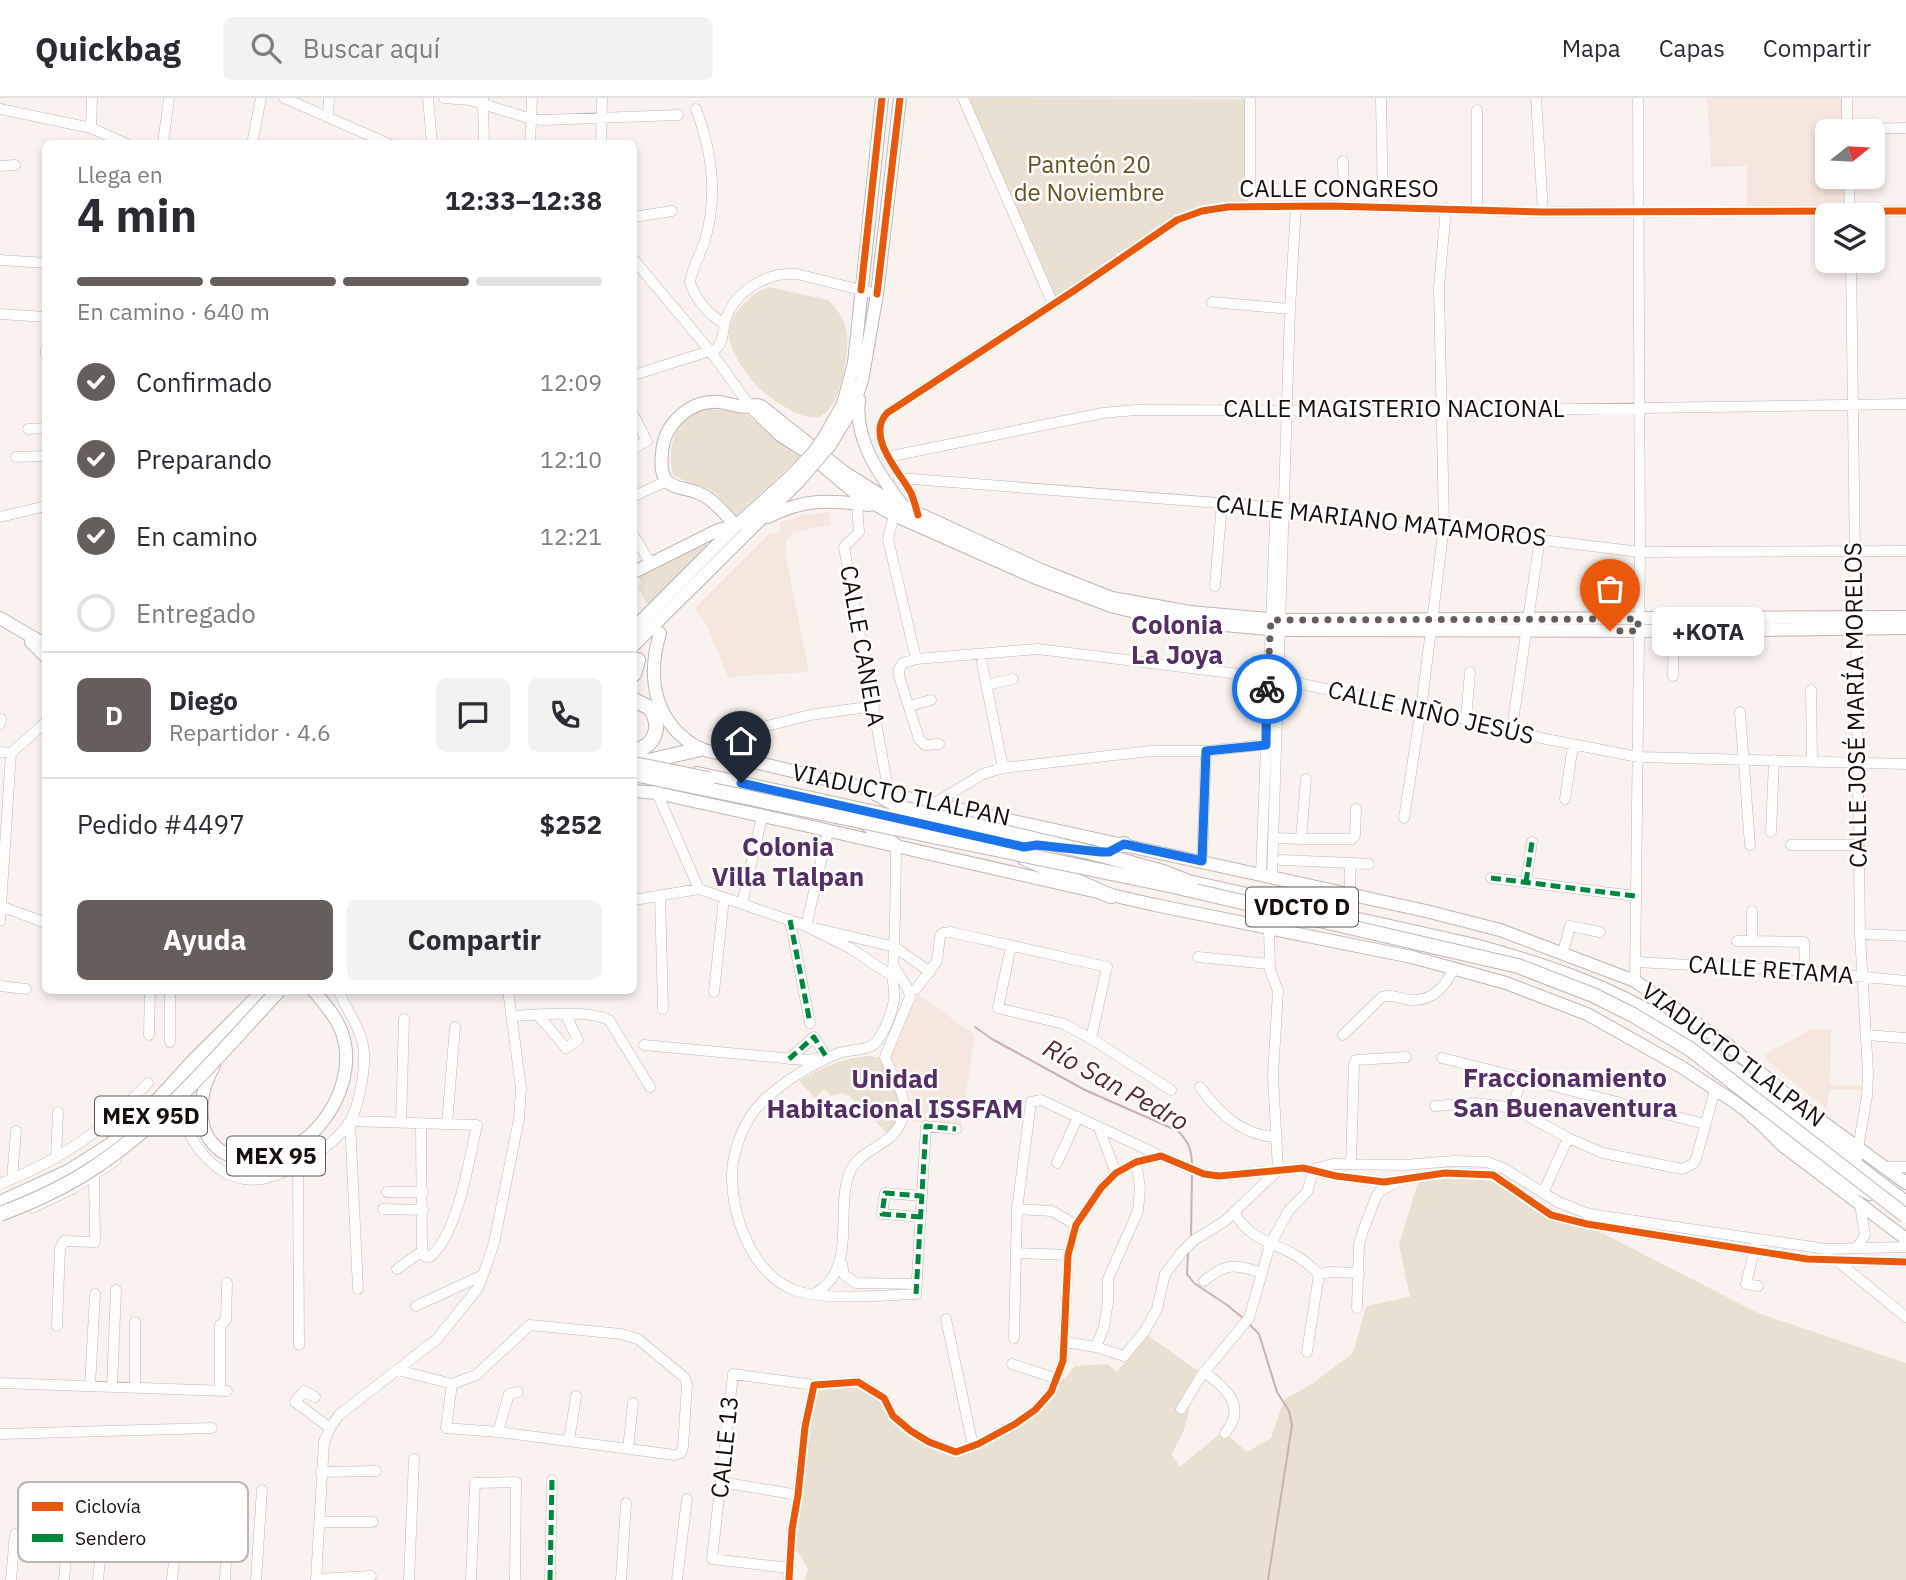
<!DOCTYPE html>
<html lang="es">
<meta charset="utf-8">
<style>
:root{--surface:#fff;--page:#f2f2f3;--text:#2b2b33;--muted:#7c7c81;--line:#e1e1e2;--accent:#655e5a}
body{margin:0;font-family:"IBM Plex Sans",sans-serif;background:var(--page);color:var(--text);height:100vh;display:flex;flex-direction:column;font-size:26px;white-space:nowrap}
*{box-sizing:border-box;margin:0}
p{font-size:23px;color:var(--muted)}
.icon{flex:none;width:38px;height:38px;fill:none;stroke:currentColor;stroke-width:2;stroke-linecap:round;stroke-linejoin:round}
.map{position:relative;flex:1;overflow:hidden}
.panel{position:absolute;left:42px;top:42px;width:595px;height:854px;display:flex;flex-direction:column;background:var(--surface);border-radius:10px;box-shadow:0 4px 10px #0003}
.panel>*{flex:none}
.needle{width:46px;rotate:72deg}
.tools{position:absolute;left:1815px;top:21px;display:grid;gap:14px}
.tools a{display:grid;place-items:center;width:70px;height:70px;border-radius:10px;background:var(--surface);box-shadow:0 4px 10px #0003;font-size:35px}
.pin{position:absolute;display:grid;place-items:center;width:60px;height:60px;color:#fff;margin:-72px -30px;border-radius:50% 50% 50% 0;rotate:-45deg;box-shadow:0 0 7px #0007}
.pin .icon{rotate:45deg}
.courier{position:absolute;display:grid;place-items:center;width:70px;height:70px;margin:-35px;border:5px solid #1a73e8;border-radius:50%;background:#fff;color:#222;box-shadow:0 2px 9px #0007}
.bubble{position:absolute;height:49px;border-radius:10px;background:var(--surface);box-shadow:0 4px 10px #0003;font-size:23px;font-weight:800;line-height:49px;text-align:center}
.summary em{font-style:normal;font-weight:800}
.summary div{display:flex;flex-direction:column-reverse}
.summary{display:flex;align-items:center;justify-content:space-between;height:119px;padding:0 35px}
h1{font-size:46px;font-weight:800;line-height:52px}
.bar{display:grid;grid-template-columns:repeat(4,1fr);gap:10px 7px;align-content:center;height:84px;padding:0 35px}
.bar i{height:9px;border-radius:5px;background:var(--line)}
.bar .selected{background:var(--accent)}
.bar p{grid-column:span 4}
.line{display:flex;align-items:center;gap:18px;padding:0 35px;border-top:2px solid var(--line)}
.line div{flex:1}
.round{display:grid;place-items:center;flex:none;width:74px;height:74px;border-radius:10px;background:var(--page)}
ol{padding:0 35px;list-style:none}
li{display:flex;align-items:center;gap:21px;height:77px}
li p{margin-inline-start:auto}
li .icon{padding:7px;border-radius:50%;background:var(--accent);color:#fff;stroke-width:4}
li:last-child{color:var(--muted)}
li i{width:38px;height:38px;border:4px solid var(--line);border-radius:50%}
.action{display:flex;gap:14px;margin-top:auto;padding:14px 35px}
.action a{flex:1;height:80px;border-radius:10px;background:var(--accent);color:#fff;font-size:28px;font-weight:800;line-height:80px;text-align:center}
.action a+a{background:var(--page);color:var(--text)}
header{display:flex;align-items:center;gap:42px;box-sizing:border-box;height:98px;padding:0 35px;background:var(--surface);border-bottom:2px solid var(--line)}
header strong{font-size:33px}
nav{display:flex;gap:38px;margin-inline-start:auto;font-size:24px}
.search{width:490px;height:63px;background:var(--page);display:flex;align-items:center;gap:18px;box-sizing:border-box;padding:0 24px;border-radius:10px;color:var(--muted);font-size:26px}
.map>svg:first-child{display:block}
.built{fill:#f6e6de}
.green{fill:#eae0d1}
.lines{fill:none;stroke-linecap:round;stroke-linejoin:round}
.stream{stroke:#cab0b1;stroke-width:2}
.minor-casing{stroke:#bdb6b2;stroke-width:11}
.major-casing{stroke:#bdb6b2;stroke-width:14}
.highway-casing{stroke:#bdb6b2;stroke-width:16}
.minor{stroke:#fefdfd;stroke-width:10}
.major{stroke:#fefdfd;stroke-width:12}
.highway{stroke:#fefdfd;stroke-width:14}
.major-bridge-casing{stroke:#bdb6b2;stroke-width:14;stroke-linecap:butt}
.highway-bridge-casing{stroke:#bdb6b2;stroke-width:16;stroke-linecap:butt}
.major-bridge{stroke:#fefdfd;stroke-width:12}
.highway-bridge{stroke:#fefdfd;stroke-width:14}
.quiet{stroke:#00873e;stroke-width:5;stroke-dasharray:10 5;stroke-linecap:butt}
.cycleway-casing{stroke:#fff;stroke-width:11}
.cycleway{stroke:#e8590c;stroke-width:7}
.done{stroke:#655e5a;stroke-width:7;stroke-dasharray:0 12.6}
.route{stroke:#1a73e8;stroke-width:9}
.labels{text-anchor:middle;stroke-width:5;stroke-linejoin:round;paint-order:stroke}
.shield{fill:#fff;stroke:#5b5654;stroke-width:2}
.shield-label{font-size:23px;font-weight:bold;fill:#150e0a}
.park-label{font-size:24px;fill:#665220;stroke:#fff}
.street-label{font-size:24px;fill:#150e0a;stroke:#fff}
.neighbourhood-label{font-size:26px;font-weight:bold;fill:#552e65;stroke:#fff}
.water-label{font-size:26px;font-style:italic;fill:#57272f;stroke:#fff}
.key{fill:#fff;stroke:#b9b7b6;stroke-width:2}
.key-label{font-size:19px;fill:#150e0a}
</style>
<header>
<strong>Quickbag</strong>
<div class="search"><svg class="icon" aria-label="search" viewBox="0 0 24 24"><circle cx="10" cy="10" r="6"/><path d="M15 15l6 6"/></svg>Buscar aquí</div>
<nav><a>Mapa</a><a>Capas</a><a>Compartir</a></nav>
</header>
<div class="map">
<svg width="1906" height="1482" viewBox="0 0 1906 1482">
<rect width="100%" height="100%" fill="#faf2ef"/>
<path class="built" d="M1707,0h137l1,33h-18v46h19v29h-99v-40l-36,1z
M828,414l3,13 -38,7 -7,9v16l23,115 -81,5 -21,-51 -12,-18 74,-74 12,-2 -1,-9 24,-8z
M918,896l57,41 -14,91 -49,-4 1,-25 -23,-40z
M1812,931l19,1 -1,55 33,1v4h-34l-2,19 -62,-50 1,-5z"/>
<path class="green" d="M965,0l280,1 7,108 -76,13 -121,83z
M769,189l59,13c21,20 22,37 17,64 -3,17 -8,43 -24,52 -16,8 -54,-19 -65,-31 -11,-12 -27,-35 -27,-51 0,-9 5,-18 10,-25 7,-9 19,-19 30,-22z
M729,312l18,5 53,42 -64,59c-9,-11 -17,-22 -30,-28 -12,-5 -22,-6 -33,-13 -6,-26 0,-55 29,-64 8,-2 19,-1 27,-1z
M705,444l3,3 -2,3 -58,56 -2,-1 -8,-17 3,-1 -2,-10z
M871,958l13,3c17,34 27,41 7,78l-43,-42 -6,-2 -11,3 -6,-7 -10,9 -16,-17c24,-14 45,-24 72,-25z
M1446,1079l54,3 70,42 34,12 154,79 148,50v217h-1101l3,-11 -12,-21 20,-160 40,-2 25,11 12,21 20,22 40,17 34,-11 46,-28 42,-52 32,-2 10,8 30,-37 53,37 -17,25 7,7c-3,20 -8,34 -19,50l9,13 43,-36 24,21 24,-14 13,-38 29,-17 40,-30 13,-47 44,-9 -11,-52 19,-63z"/>
<g class="lines">
<path class="stream" d="M975,929l17,12 93,51 93,41c11,11 14,20 14,35
M1191,1138l1,-61
M1188,1154l-1,22 7,9 33,22 17,14
M1248,1225l11,11 18,58 12,19 3,14 -24,155"/>
<g class="minor-casing">
<path id="minor" d="M284,0l105,46
M428,0l4,46
M444,0l26,2 61,19 13,1 134,-5
M963,0l90,206
M1250,0v90l4,19
M1381,0l2,108
M1536,0l7,114
M1847,0v33
M483,1l1,45
M0,11l91,19 36,16
M696,11c16,42 22,87 9,131 -4,14 -13,27 -15,42 4,15 20,35 34,41
M1477,12v99
M328,19l1,-19
M91,30l1,-30
M1847,31l59,-1
M163,46l6,-46
M252,46l9,-46
M530,46l2,-46
M601,46l1,-46
M1343,63l1,45
M0,68l15,-1
M1849,79l1,38
M634,119l38,-6
M0,162l46,3
M634,162l77,92 39,54
M1851,163l9,673 8,138 -1,24 -9,52
M1212,204l78,7
M0,216l46,3
M46,251v6
M634,277l82,-26c9,-9 6,-20 10,-31 11,-29 42,-46 71,-44l80,20
M634,318l13,25 -13,7
M28,331l18,-1
M16,359l30,-1
M887,359l216,-44 33,-3 307,1 463,-7
M899,380l384,30 357,44 266,-1
M634,398l33,-15
M857,405l2,29 -15,15 45,247
M894,417l-6,24 28,120
M918,417c-2,-7 -4,-15 -7,-22 -11,-21 -46,-56 -24,-80l188,-123 102,-70 25,-9 26,-4 103,-1 212,6 363,-1
M0,419l46,-11
M634,438l17,28
M1215,488l7,-83
M982,565l21,105
M1673,578l1,-45
M986,587l27,-6
M1811,592l1,71
M909,608l22,-6
M1740,614l10,133
M1466,621l4,-47
M0,626l1,-5
M767,628l43,-11 64,-9
M1511,637l29,-197
M939,646l-14,1 -6,-6 -20,-63v-7l4,-6 13,-4 122,-10 241,30 187,40 45,13 127,25 268,7
M0,654l11,1
M1306,681l-5,60h51l3,-4 1,-26
M657,685v10l42,96
M1565,701l8,-54
M935,705l48,-29 20,-6 147,-17h56l65,-7
M1404,720l17,-109 23,-183 -5,-238 7,-80
M828,733l-22,95 44,22 42,28
M1771,734l3,-72
M1273,740l28,1
M1791,747h68
M896,748c0,43 -1,85 -3,128 -1,8 2,17 1,26 -2,13 -9,29 -16,40 -7,11 -27,9 -39,13 -26,10 -56,29 -76,48 -19,18 -32,52 -31,78 1,40 21,95 62,111 28,11 90,5 122,4l10,-168 30,3
M1282,762l68,3v31
M1202,763l4,-110
M1350,765l19,1
M1261,775l14,-350 2,-8 6,-7
M1272,778l18,-567 6,-103
M1491,780l144,18
M1526,784l6,-40
M660,797l3,114
M634,802l65,-11 107,37 89,21 35,25
M742,806l20,-87
M0,808l46,17
M1752,813v30l52,1 1,29
M790,822l20,103
M0,823l11,-168 35,-31
M1860,836l46,2
M1737,843h15
M1011,848l-13,62 66,16 31,17 76,49
M1563,854l7,-26 30,6
M1198,859l71,7
M1636,864l169,9 101,10
M1635,883l5,-429 -2,-454
M0,888l26,3
M916,891l21,-28 3,-25 3,-3 7,-1 157,35 -16,72
M170,892v52
M714,894l10,-94
M538,917l28,33 12,-8 -12,-25
M512,918c27,-1 73,-7 97,4l41,67
M149,937l1,-45
M1343,937l39,-38c12,-4 21,4 33,3 19,0 32,-16 38,-31
M1866,937l40,3
M644,947l160,15 23,-2 -13,-21 -25,22
M1442,960l263,66
M1200,989c19,27 43,49 77,50
M176,1008c12,25 21,49 45,64 12,8 27,11 41,9 27,-5 74,-34 88,-58 9,-15 15,-50 14,-67 -1,-25 -17,-42 -26,-64
M1435,1008l41,-3 37,5 55,30 35,15 79,16 11,-5 3,-5 19,-69
M1513,1010l8,-30
M401,1025l3,-104
M447,1026l8,-97
M1099,1030l17,45
M56,1060l2,-46
M1057,1065l21,-46
M298,1066l1,181
M1351,1066l3,-99 2,-5 50,-3
M1885,1069h21
M1314,1071l18,-5 72,1 50,-4 33,1 16,6 55,34 31,12 237,35 80,-2
M12,1081l4,-48
M0,1086c62,-25 102,-52 148,-101
M387,1094h36
M1543,1095l25,-55
M32,1110l42,-20 42,-28
M383,1111l40,1
M1017,1111l35,2 24,14
M1234,1114c17,29 37,29 63,44 8,5 15,12 22,18l13,-2 27,1
M921,1119l-39,-3 3,-21 37,3
M1756,1146l-10,40 12,2
M1857,1150l8,-13 -5,-30
M1016,1155l52,2
M1836,1162l70,57
M842,1166l2,11 12,8 61,1
M397,1171l25,-18
M1204,1183c23,-19 31,-17 58,-8
M358,1191l-8,-168 127,4c-8,35 -19,109 -47,132h-4l-4,-6 -1,-128
M816,1195c42,-26 19,-79 33,-119 10,-27 46,-27 54,-57 6,-24 -12,-39 -18,-60l25,-60 -2,-8 -14,-23
M416,1208l67,-31
M1357,1210l2,-64 4,-13 13,-34 4,-6 15,-8
M946,1221l27,127
M530,1227l91,9 17,5 47,39 2,7 -4,62 -2,6 -6,2 -177,-23 -52,-4 6,-44 24,-9z
M57,1228l3,-78 4,-7 31,1 -1,-65
M1014,1240l3,-129 14,-107 10,-2 120,56
M1064,1244l32,5 28,9 20,-24 13,-23 8,-35 17,-22 12,-12 31,-19 53,-51 -5,-94 5,-85 -8,-21 -1,-43
M1096,1249l8,-20 4,-25v-23l30,-68 2,-24 -4,-25
M1307,1254l12,-78
M1012,1266l46,15
M398,1272l54,14
M1204,1274c21,15 44,35 21,61
M0,1285l227,8
M90,1288l5,-92
M112,1288l4,-96
M135,1289v-65
M220,1292v-65l6,-5 1,-37
M315,1299l-11,-6 -9,11 35,26
M1181,1311l20,-33 48,-58 21,-73 19,-35 18,-18 7,-23
M498,1334l11,-38 9,-2
M0,1336l212,-6
M569,1343l7,-45
M628,1351l5,-46
M321,1374l55,-1
M721,1384l77,13
M320,1424h53
M789,1470l-77,-9 21,-185 81,11
M316,1481l55,-3
M11,1482l4,-46
M64,1482l5,-56
M98,1482l7,-64
M172,1482l7,-64
M225,1482l5,-91
M256,1482l6,-90
M316,1482l8,-138 6,-14 9,-13 98,-76 41,-51 5,-13 11,-32 25,-124 2,-31 -13,-98
M409,1482l5,-121
M471,1482l4,-97 41,-1 -1,98
M550,1482l2,-100
M621,1482l5,-77
M677,1482l10,-81
M789,1482l3,-51 6,-34 7,-68 9,-42 44,-3 26,16 9,18 18,15 18,11 27,10 22,-8 37,-20 20,-14 16,-18 12,-31 5,-106 8,-30 25,-37 15,-15 20,-11 25,-6 43,18 15,2 84,-8 33,8 48,6 61,-9 48,2 58,40 36,9 220,35 99,3"/>
</g>
<g class="major-casing">
<path id="major" d="M859,302c-5,40 21,76 44,106
M750,308l30,29 25,16 50,42 39,22 142,63 75,28 32,8 46,8 91,8 394,1 232,-3
M825,338l18,-32 11,-41 28,-265
M830,347l22,-36 10,-28 15,-87 23,-196
M768,419c37,-19 61,-17 101,-12
M736,428c-12,-13 -23,-28 -40,-34 -10,-4 -23,-3 -30,-12 -5,-7 -5,-18 -4,-26 1,-29 27,-54 57,-52 9,1 19,5 27,5 6,0 7,-4 15,-1l83,66 41,26 156,72 71,28 78,14 91,8 625,-3
M634,474l84,-42 18,-4
M0,520l46,27
M634,530l102,-102 54,-49
M660,535c-14,47 -5,91 40,116l189,45 537,117 74,19 135,51 93,64 66,56 112,82
M31,544l15,15
M634,547l165,-164
M634,693l23,2 138,30 360,82 257,52 94,26 81,31 96,54 53,35 18,14 28,28 124,94
M214,968c-11,19 -16,40 -10,62 3,11 13,22 24,27 68,25 138,-62 113,-125 -6,-15 -18,-28 -28,-40"/>
</g>
<g class="highway-casing">
<path id="highway" d="M634,576l4,-14
M634,602l16,8c12,18 6,38 -16,43
M644,664l56,-13
M697,676l428,94
M868,691l34,19
M864,724l32,24
M1096,754h13l15,-8
M1024,760l87,38
M1179,782l296,66c68,19 137,41 197,80 82,53 155,120 234,177
M1754,1019l48,30 50,37 18,9
M1824,1026l32,32
M0,1105l70,-32 39,-25 33,-28 50,-55 73,-73"/>
</g>
<use href="#minor" class="minor"/>
<use href="#major" class="major"/>
<use href="#highway" class="highway"/>
<g class="major-bridge-casing">
<path id="major-bridge" d="M790,379l24,-25 11,-16
M799,383l31,-36"/>
</g>
<g class="highway-bridge-casing">
<path id="highway-bridge" d="M634,666l74,15
M634,676l535,111 349,81 75,29 40,20 57,34 216,167
M902,710l203,48 58,16 28,11
M0,1116c32,-12 63,-26 92,-45 72,-47 129,-117 187,-179"/>
</g>
<use href="#major-bridge" class="major-bridge"/>
<use href="#highway-bridge" class="highway-bridge"/>
<path class="quiet" d="M1491,780l144,18
M1526,784l6,-40
M790,822l20,103
M789,961l25,-22 13,21
M921,1119l-39,-3 3,-21 37,3
M916,1196l10,-168 30,3
M550,1482l2,-100"/>
<g class="cycleway-casing">
<path id="cycleway" d="M861,192l21,-192
M877,196l23,-196
M918,417c-2,-7 -4,-15 -7,-22 -11,-21 -46,-56 -24,-80l188,-123 102,-70 25,-9 26,-4 103,-1 212,6 363,-1
M789,1482l3,-51 6,-34 7,-68 9,-42 44,-3 26,16 9,18 18,15 18,11 27,10 22,-8 37,-20 20,-14 16,-18 12,-31 5,-106 8,-30 25,-37 15,-15 20,-11 25,-6 43,18 15,2 84,-8 33,8 48,6 61,-9 48,2 58,40 36,9 220,35 99,3"/>
</g>
<use href="#cycleway" class="cycleway"/>
</g>
<g class="lines">
<path class="done" d="M1267,591l4,-69 367,-1v12h-28"/>
<path class="route" d="M741,685l283,64 13,-2 64,7h8l15,-8 78,17 4,-110 60,-6 1,-56"/>
</g>
<g class="labels">
<g class="shield">
<rect x="1246" y="789.5" width="112" height="39" rx="5"/>
<rect x="95" y="998.5" width="112" height="39" rx="5"/>
<rect x="227" y="1038.5" width="98" height="39" rx="5"/>
</g>
<g class="shield-label">
<text x="1302" y="817">VDCTO D</text>
<text x="151" y="1026">MEX 95D</text>
<text x="276" y="1066">MEX 95</text>
</g>
<g class="park-label">
<text x="1089" y="75">Panteón 20<tspan x="1089" dy="28">de Noviembre</tspan></text>
</g>
<g class="street-label">
<text x="1339" y="99">CALLE CONGRESO</text>
<text x="1394" y="319">CALLE MAGISTERIO NACIONAL</text>
<text transform="translate(1381 423) rotate(6)" y="8">CALLE MARIANO MATAMOROS</text>
<text transform="translate(862 548) rotate(80)" y="8">CALLE CANELA</text>
<text transform="translate(1856 607) rotate(-91)" y="8">CALLE JOSÉ MARÍA MORELOS</text>
<text transform="translate(1431 615) rotate(13)" y="8">CALLE NIÑO JESÚS</text>
<text transform="translate(901 697) rotate(12)" y="8">VIADUCTO TLALPAN</text>
<text transform="translate(1771 872) rotate(4)" y="8">CALLE RETAMA</text>
<text transform="translate(1733 957) rotate(37)" y="8">VIADUCTO TLALPAN</text>
<text transform="translate(725 1349) rotate(-84)" y="8">CALLE 13</text>
</g>
<g class="neighbourhood-label">
<text x="1177" y="536">Colonia<tspan x="1177" dy="30">La Joya</tspan></text>
<text x="788" y="758">Colonia<tspan x="788" dy="30">Villa Tlalpan</tspan></text>
<text x="1565" y="989">Fraccionamiento<tspan x="1565" dy="30">San Buenaventura</tspan></text>
<text x="895" y="990">Unidad<tspan x="895" dy="30">Habitacional ISSFAM</tspan></text>
</g>
<g class="water-label">
<text transform="translate(1116 987) rotate(29)" y="9">Río San Pedro</text>
</g>
</g>
<rect x="18" y="1384" width="230" height="80" rx="10" class="key"/>
<rect x="32" y="1404" width="31" height="9" fill="#e8590c"/>
<rect x="32" y="1436" width="31" height="8" fill="#00873e"/>
<g class="key-label">
<text x="75" y="1415">Ciclovía</text>
<text x="75" y="1447">Sendero</text>
</g>
</svg>
<div class="tools">
<a><svg class="needle" viewBox="-14 -14 28 28"><path d="M0-13l5 13h-10z" fill="#e53935"/><path d="M0 13l5-13h-10z" fill="#7c7c81"/></svg></a>
<a><svg class="icon" aria-label="layers" viewBox="0 0 24 24"><path d="M12 4l9 5-9 5-9-5zM3 14l9 5 9-5"/></svg></a>
</div>
<div class="pin" style="left:1610px;top:533px;background:#ea580c"><svg class="icon" aria-label="bag" viewBox="0 0 24 24"><path d="M5 8h14l-1 12H6zM9 8a3 3 0 0 1 6 0"/></svg></div>
<div class="pin" style="left:741px;top:685px;background:#1f2937"><svg class="icon" aria-label="home" viewBox="0 0 24 24"><path d="M3 11l9-7 9 7M6 9v11h12V9"/></svg></div>
<div class="courier" style="left:1267px;top:591px"><svg class="icon" aria-label="bike" viewBox="0 0 24 24"><circle cx="6" cy="16" r="4"/><circle cx="18" cy="16" r="4"/><path d="M6 16l4-8h5l3 8M10 8l3 8H6M13 5h3"/></svg></div>
<div class="bubble" style="left:1652px;top:509px;width:112px">+KOTA</div>
<section class="panel">
<div class="summary"><div><h1>4 min</h1><p>Llega en</p></div><em>12:33–12:38</em></div>
<div class="bar"><i class="selected"></i><i class="selected"></i><i class="selected"></i><i></i><p>En camino · 640 m</p></div>
<ol>
<li><svg class="icon" aria-label="check" viewBox="0 0 24 24"><path d="M5 12l5 5 9-10"/></svg>Confirmado<p>12:09</p></li>
<li><svg class="icon" aria-label="check" viewBox="0 0 24 24"><path d="M5 12l5 5 9-10"/></svg>Preparando<p>12:10</p></li>
<li><svg class="icon" aria-label="check" viewBox="0 0 24 24"><path d="M5 12l5 5 9-10"/></svg>En camino<p>12:21</p></li>
<li><i></i>Entregado</li>
</ol>
<div class="line" style="height:126px"><b class="round" style="background:var(--accent);color:#fff">D</b><div><b>Diego</b><p>Repartidor · 4.6</p></div><a class="round"><svg class="icon" aria-label="chat" viewBox="0 0 24 24"><path d="M4 5h16v11H9l-5 4z"/></svg></a><a class="round"><svg class="icon" aria-label="phone" viewBox="0 0 24 24"><path d="M5 4h4l2 5-3 2q2 4 5 5l2-3 5 2v4C11 20 4 13 5 4z"/></svg></a></div>
<div class="line" style="height:91px"><div>Pedido #4497</div><b>$252</b></div>
<div class="action"><a>Ayuda</a><a>Compartir</a></div>
</section>
</div>
